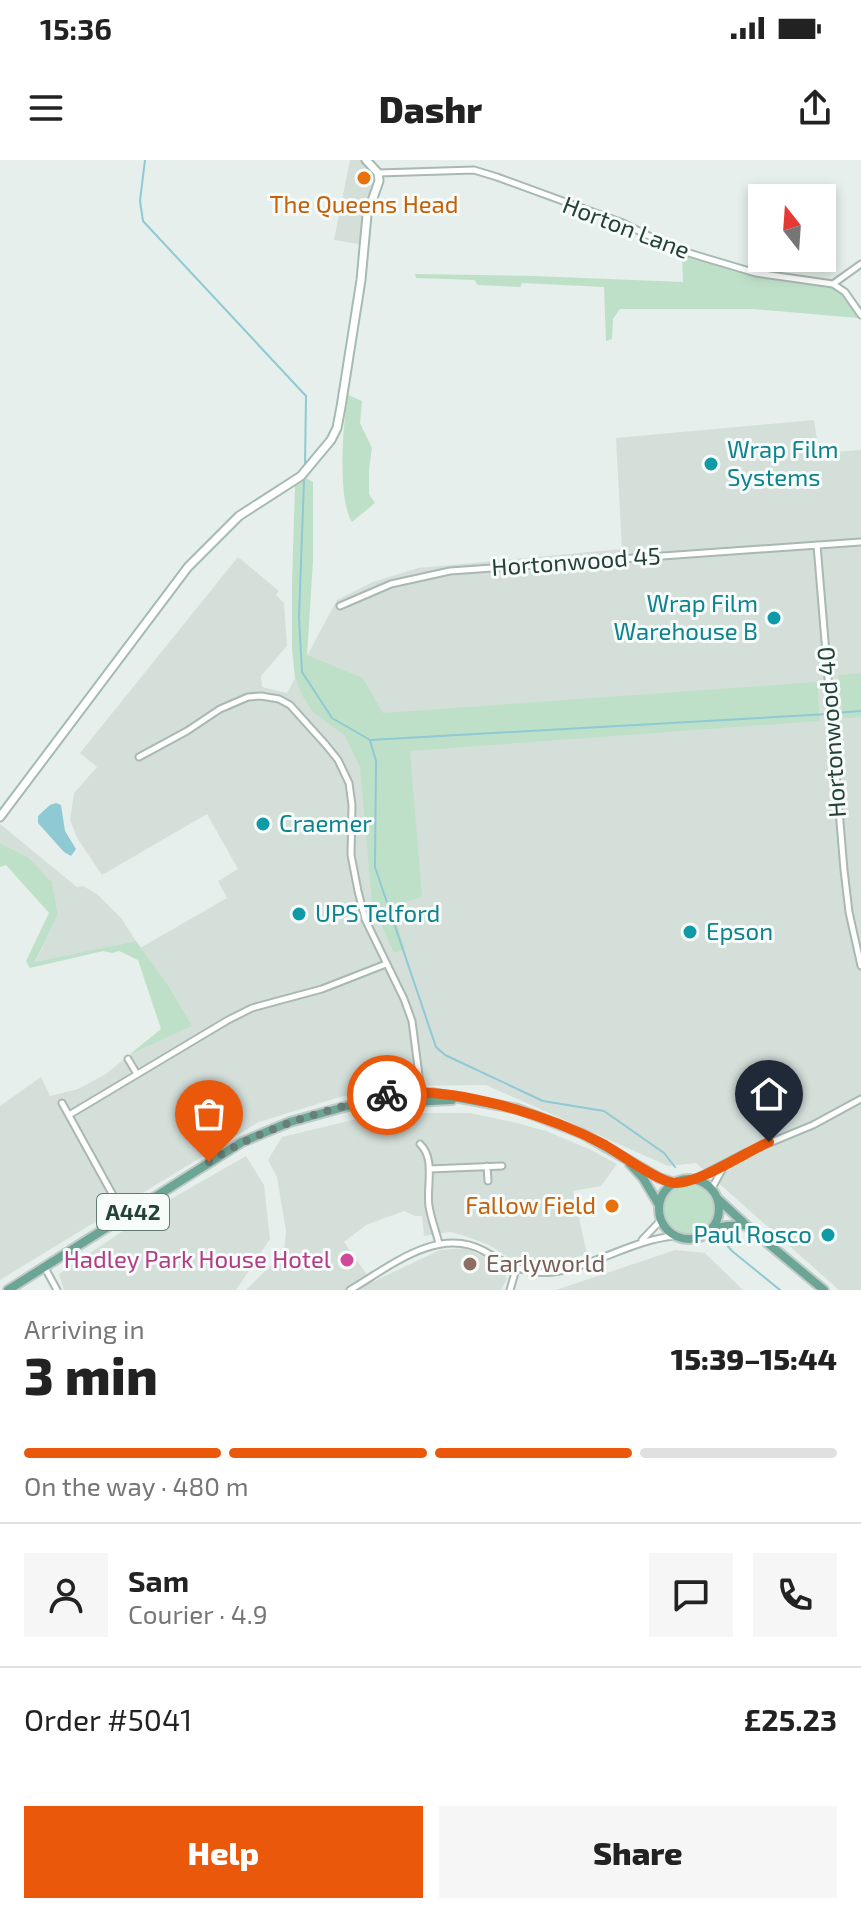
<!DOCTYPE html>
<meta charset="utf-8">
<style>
:root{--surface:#fff;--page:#f6f6f6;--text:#222;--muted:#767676;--line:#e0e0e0;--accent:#ea580c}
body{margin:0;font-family:"Exo 2",sans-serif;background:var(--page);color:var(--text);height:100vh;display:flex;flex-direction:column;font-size:30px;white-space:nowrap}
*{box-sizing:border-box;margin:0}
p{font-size:26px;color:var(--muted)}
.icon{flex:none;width:44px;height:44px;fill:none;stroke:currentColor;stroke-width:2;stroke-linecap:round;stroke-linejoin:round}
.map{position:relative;height:1130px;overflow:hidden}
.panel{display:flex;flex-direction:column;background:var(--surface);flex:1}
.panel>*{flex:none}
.needle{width:52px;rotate:343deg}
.fabs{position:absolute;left:748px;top:24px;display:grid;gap:16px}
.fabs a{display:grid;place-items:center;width:88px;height:88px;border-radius:0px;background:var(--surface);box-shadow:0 4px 12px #0003;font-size:40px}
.pin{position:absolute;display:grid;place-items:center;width:68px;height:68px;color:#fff;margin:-82px -34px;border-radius:50% 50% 50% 0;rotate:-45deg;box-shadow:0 0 8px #0007}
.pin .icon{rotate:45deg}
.courier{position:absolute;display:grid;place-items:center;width:80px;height:80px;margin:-40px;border:6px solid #ea580c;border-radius:50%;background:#fff;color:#222;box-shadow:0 2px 10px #0007}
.summary em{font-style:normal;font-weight:800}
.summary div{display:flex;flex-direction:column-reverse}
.summary{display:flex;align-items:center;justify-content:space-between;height:136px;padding:0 24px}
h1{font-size:52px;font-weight:800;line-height:60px}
.bar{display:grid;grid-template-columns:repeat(4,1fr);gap:12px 8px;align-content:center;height:96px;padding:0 24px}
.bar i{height:10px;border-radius:6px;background:var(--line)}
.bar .selected{background:var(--accent)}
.bar p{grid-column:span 4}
.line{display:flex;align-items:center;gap:20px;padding:0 24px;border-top:2px solid var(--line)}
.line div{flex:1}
.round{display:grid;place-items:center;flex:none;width:84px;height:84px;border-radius:0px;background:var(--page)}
.action{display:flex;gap:16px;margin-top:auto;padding:16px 24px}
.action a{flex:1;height:92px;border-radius:0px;background:var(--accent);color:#fff;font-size:32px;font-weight:800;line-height:92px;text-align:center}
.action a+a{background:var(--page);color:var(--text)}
.status{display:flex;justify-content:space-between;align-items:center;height:56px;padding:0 40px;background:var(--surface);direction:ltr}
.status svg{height:22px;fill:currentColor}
header{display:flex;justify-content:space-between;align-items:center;height:104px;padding:0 24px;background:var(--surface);font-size:36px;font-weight:800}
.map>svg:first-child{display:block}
.built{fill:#d4dfda}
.green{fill:#bfe0c8}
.water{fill:#8ec9d4}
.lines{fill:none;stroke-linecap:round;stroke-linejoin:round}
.stream{stroke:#8ec9d4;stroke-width:2}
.street-casing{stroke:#a8b8b2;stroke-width:9}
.secondary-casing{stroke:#a4bbb3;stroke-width:11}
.primary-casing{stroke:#c2cac8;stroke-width:12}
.street{stroke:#fff;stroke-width:5}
.secondary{stroke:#fff;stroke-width:7}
.primary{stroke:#6aa596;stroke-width:8}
.done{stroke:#687f78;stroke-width:8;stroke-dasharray:0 14.4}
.route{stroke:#ea580c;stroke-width:10}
.food-dot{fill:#e8710a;stroke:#f7fbf9;stroke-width:3}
.culture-dot{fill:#0f9aa8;stroke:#f7fbf9;stroke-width:3}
.hotel-dot{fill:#d1479c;stroke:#f7fbf9;stroke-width:3}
.education-dot{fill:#8d6e63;stroke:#f7fbf9;stroke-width:3}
.labels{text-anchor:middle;stroke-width:6;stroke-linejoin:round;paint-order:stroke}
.shield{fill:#f7fbf9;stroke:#637a73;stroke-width:2}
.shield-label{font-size:22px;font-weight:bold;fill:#24423a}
.food-label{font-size:24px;fill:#c56008;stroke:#f7fbf9}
.street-label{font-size:24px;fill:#24423a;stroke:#f7fbf9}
.culture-label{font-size:24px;fill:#0d838f;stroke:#f7fbf9;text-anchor:start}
.hotel-label{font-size:24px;fill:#b23c85;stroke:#f7fbf9;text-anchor:end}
.education-label{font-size:24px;fill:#785e54;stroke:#f7fbf9;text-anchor:start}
</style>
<div class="status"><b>15:36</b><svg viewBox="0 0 49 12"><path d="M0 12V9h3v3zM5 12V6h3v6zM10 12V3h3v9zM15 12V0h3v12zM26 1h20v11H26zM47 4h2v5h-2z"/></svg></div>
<header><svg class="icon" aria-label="menu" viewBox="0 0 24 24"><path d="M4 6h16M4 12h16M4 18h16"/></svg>Dashr<svg class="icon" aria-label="share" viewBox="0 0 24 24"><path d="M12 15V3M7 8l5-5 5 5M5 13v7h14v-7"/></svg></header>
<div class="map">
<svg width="861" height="1130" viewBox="0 0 861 1130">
<rect width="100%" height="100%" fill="#e6efeb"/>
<path class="built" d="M350,0h11l16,15 -18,69 -25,-4z
M814,260l5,33 42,-3v840h-22l-143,-127 -28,3 -182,-81 -86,1 -60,11 -81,25 -259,158v-174l41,-29 9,19 28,-7 28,-15 23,-19 62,-29 -21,-38 -30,-40 87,-50 -9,-17 20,-12 -31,-55 -105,61 -25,-37 -7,-18 4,-27 23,-26 -17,-14 158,-196 41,34 -3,4 8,8 3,43 -26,30 1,11 25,6 50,-93 36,-18 45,-14 204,-19 -6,-111z
M0,664l77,63 6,-1 14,8 24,24 15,23 -101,22 23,-49 -6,-32 -24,-25 -28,-14z
M414,953h56l47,10 29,8 43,18 28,15 -16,22 -28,5 14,63 -31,9 -21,2 -26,-7 -20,-13 -27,-10 -12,-3 -26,4 -2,-20h-7l-11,-5 -38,14 -22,17 28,40 68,-32 26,-2 22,11 17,14 2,6 -6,11h-255l27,-27 10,-2 -3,-7 4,-3 2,-20 -9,-54 -9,-17 14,-23 79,-19z
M246,996l18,29 6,54 -34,51h-172l-5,-16 107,-72z
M675,1090l30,3 38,37h-187z"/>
<path class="green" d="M682,94l70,21 84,13 9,7 13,23 -106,-9h-132l-7,10 -1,20 -6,2 -2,-54 -82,-4 -2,4 -42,-2 -4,-5 -58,-2 -1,-4 118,2 150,6z
M348,235l14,6 -2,22 12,25 -3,21v25l6,9 -23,19c-15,-24 -9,-99 -4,-127z
M306,318l7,4v79l-6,94 56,23 20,35 434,-31 3,39 -410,30 12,145 -30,12 13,41 -11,4 -22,-49 -12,-137 -15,-31 -32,-24 -11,-17 -7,-18 -3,-28v-67l3,-96z
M861,513v44l-18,1 -5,-43z
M0,683l28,14 24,25 6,32 -23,48 101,-21 34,47 22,38 -63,29 32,-26 -23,-69 -19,-9 -7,2 -9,-2 -73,17 -4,-7 23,-48 -43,-48 -6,2z
M664 1050a25 25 0 1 1 50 0a25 25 0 1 1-50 0Z"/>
<path class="water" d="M56,643l5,2 4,26 11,18 -5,7 -7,-4 -26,-29v-7l12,-11z"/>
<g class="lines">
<path class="stream" d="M145,0l-5,41 3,20 163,175 -1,70
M304,321l-5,136 3,55 30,46 38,22 458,-26
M834,553l27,-2
M370,580l6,21 -1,106 61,180 9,8 98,46 61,10 60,42 11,14
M721,1078l11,13 48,39"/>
<g class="street-casing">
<path id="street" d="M378,13l96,-3 23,7 126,46 50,25 29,9 54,16 77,11 12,8 16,23
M833,124l28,-20
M817,385l27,325 5,42 12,54
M340,446l51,-22 59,-13 411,-29
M139,597l48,-26 33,-22 28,-12 13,-1 18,3 11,6 36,40 12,15 11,23 3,22 -1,50 7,36 7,28 39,80 8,22 8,62 -3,9
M128,899l9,15
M62,943l63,114
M69,955l159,-95 24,-12 70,-19 64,-25
M420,984c16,15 6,43 9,62 2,13 7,25 10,38
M487,1006l1,15
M429,1009l73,-3
M693,1020l52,-27 68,-28 48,-26
M711,1030l13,-24
M642,1080l19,-20
M45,1108l12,22
M350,1130c38,-22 88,-65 134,-39 22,13 42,24 69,21 43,-6 80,-33 123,-36
M510,1130l6,-21"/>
</g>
<g class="secondary-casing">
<path id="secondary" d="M0,657l188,-250 51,-51 62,-40 30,-36 6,-12 4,-21 20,-127 6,-65 12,-34 -1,-8 -12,-13"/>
</g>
<g class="primary-casing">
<path id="primary" d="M366,944l86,-4
M630,1004l13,14 16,27
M659 1049a30 30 0 1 1 60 0a30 30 0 1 1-60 0Z
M719,1040l27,25 78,65
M711,1069l16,-3 18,-1
M8,1130l234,-148 48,-20 101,-28 41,-1 86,16 65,25 76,44 16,5"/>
</g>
<use href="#street" class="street"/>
<use href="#secondary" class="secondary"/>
<use href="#primary" class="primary"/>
</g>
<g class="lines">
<path class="done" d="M209,1002c55,-36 115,-51 178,-67"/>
<path class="route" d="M387,935c62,-12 163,21 218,50 14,8 55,38 70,38 25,0 69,-30 94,-41"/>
</g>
<g class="food-dot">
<circle cx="364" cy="18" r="8"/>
<circle cx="612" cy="1046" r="8"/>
</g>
<g class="culture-dot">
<circle cx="711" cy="304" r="8"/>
<circle cx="774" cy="458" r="8"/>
<circle cx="263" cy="664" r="8"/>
<circle cx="299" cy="754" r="8"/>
<circle cx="690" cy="772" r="8"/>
<circle cx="828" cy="1075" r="8"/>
</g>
<circle class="hotel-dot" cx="347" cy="1100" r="8"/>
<circle class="education-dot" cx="470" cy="1104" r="8"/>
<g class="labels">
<rect class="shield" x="97" y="1034" width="72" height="36" rx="6"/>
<g class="shield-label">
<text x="133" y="1060">A442</text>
</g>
<g class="food-label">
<text x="364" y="53">The Queens Head</text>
<text x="596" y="1054" text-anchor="end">Fallow Field</text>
</g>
<g class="street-label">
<text transform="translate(626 68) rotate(21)" y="8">Horton Lane</text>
<text transform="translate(576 402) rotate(-4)" y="8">Hortonwood 45</text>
<text transform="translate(832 572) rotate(-94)" y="8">Hortonwood 40</text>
</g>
<g class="culture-label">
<text x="727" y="298">Wrap Film<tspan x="727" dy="28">Systems</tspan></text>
<text x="758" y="452" text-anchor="end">Wrap Film<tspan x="758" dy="28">Warehouse B</tspan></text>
<text x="279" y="672">Craemer</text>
<text x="315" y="762">UPS Telford</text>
<text x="706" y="780">Epson</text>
<text x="812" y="1083" text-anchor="end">Paul Rosco</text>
</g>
<g class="hotel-label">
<text x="331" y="1108">Hadley Park House Hotel</text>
</g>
<g class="education-label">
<text x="486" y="1112">Earlyworld</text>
</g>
</g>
</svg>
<div class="fabs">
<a><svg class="needle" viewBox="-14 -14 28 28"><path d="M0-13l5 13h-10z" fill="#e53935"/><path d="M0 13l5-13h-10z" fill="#767676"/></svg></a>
</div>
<div class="pin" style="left:209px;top:1002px;background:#ea580c"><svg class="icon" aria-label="bag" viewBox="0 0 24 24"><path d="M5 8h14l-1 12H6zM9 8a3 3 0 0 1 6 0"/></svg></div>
<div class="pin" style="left:769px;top:982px;background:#1f2937"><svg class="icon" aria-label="home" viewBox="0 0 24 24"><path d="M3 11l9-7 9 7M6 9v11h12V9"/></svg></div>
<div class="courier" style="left:387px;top:935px"><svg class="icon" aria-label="bike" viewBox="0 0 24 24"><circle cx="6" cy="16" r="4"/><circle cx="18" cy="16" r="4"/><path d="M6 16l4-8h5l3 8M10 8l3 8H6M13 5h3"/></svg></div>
</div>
<section class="panel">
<div class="summary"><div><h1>3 min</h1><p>Arriving in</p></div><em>15:39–15:44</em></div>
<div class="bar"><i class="selected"></i><i class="selected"></i><i class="selected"></i><i></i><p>On the way · 480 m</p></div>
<div class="line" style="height:144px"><a class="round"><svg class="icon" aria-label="person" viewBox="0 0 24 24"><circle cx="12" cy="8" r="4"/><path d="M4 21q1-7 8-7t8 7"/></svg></a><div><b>Sam</b><p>Courier · 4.9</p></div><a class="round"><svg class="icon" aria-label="chat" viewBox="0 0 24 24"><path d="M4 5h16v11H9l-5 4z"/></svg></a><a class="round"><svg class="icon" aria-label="phone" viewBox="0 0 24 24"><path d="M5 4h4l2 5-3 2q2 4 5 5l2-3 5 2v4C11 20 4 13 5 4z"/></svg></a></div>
<div class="line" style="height:104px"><div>Order #5041</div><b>£25.23</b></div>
<div class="action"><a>Help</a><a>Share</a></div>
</section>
